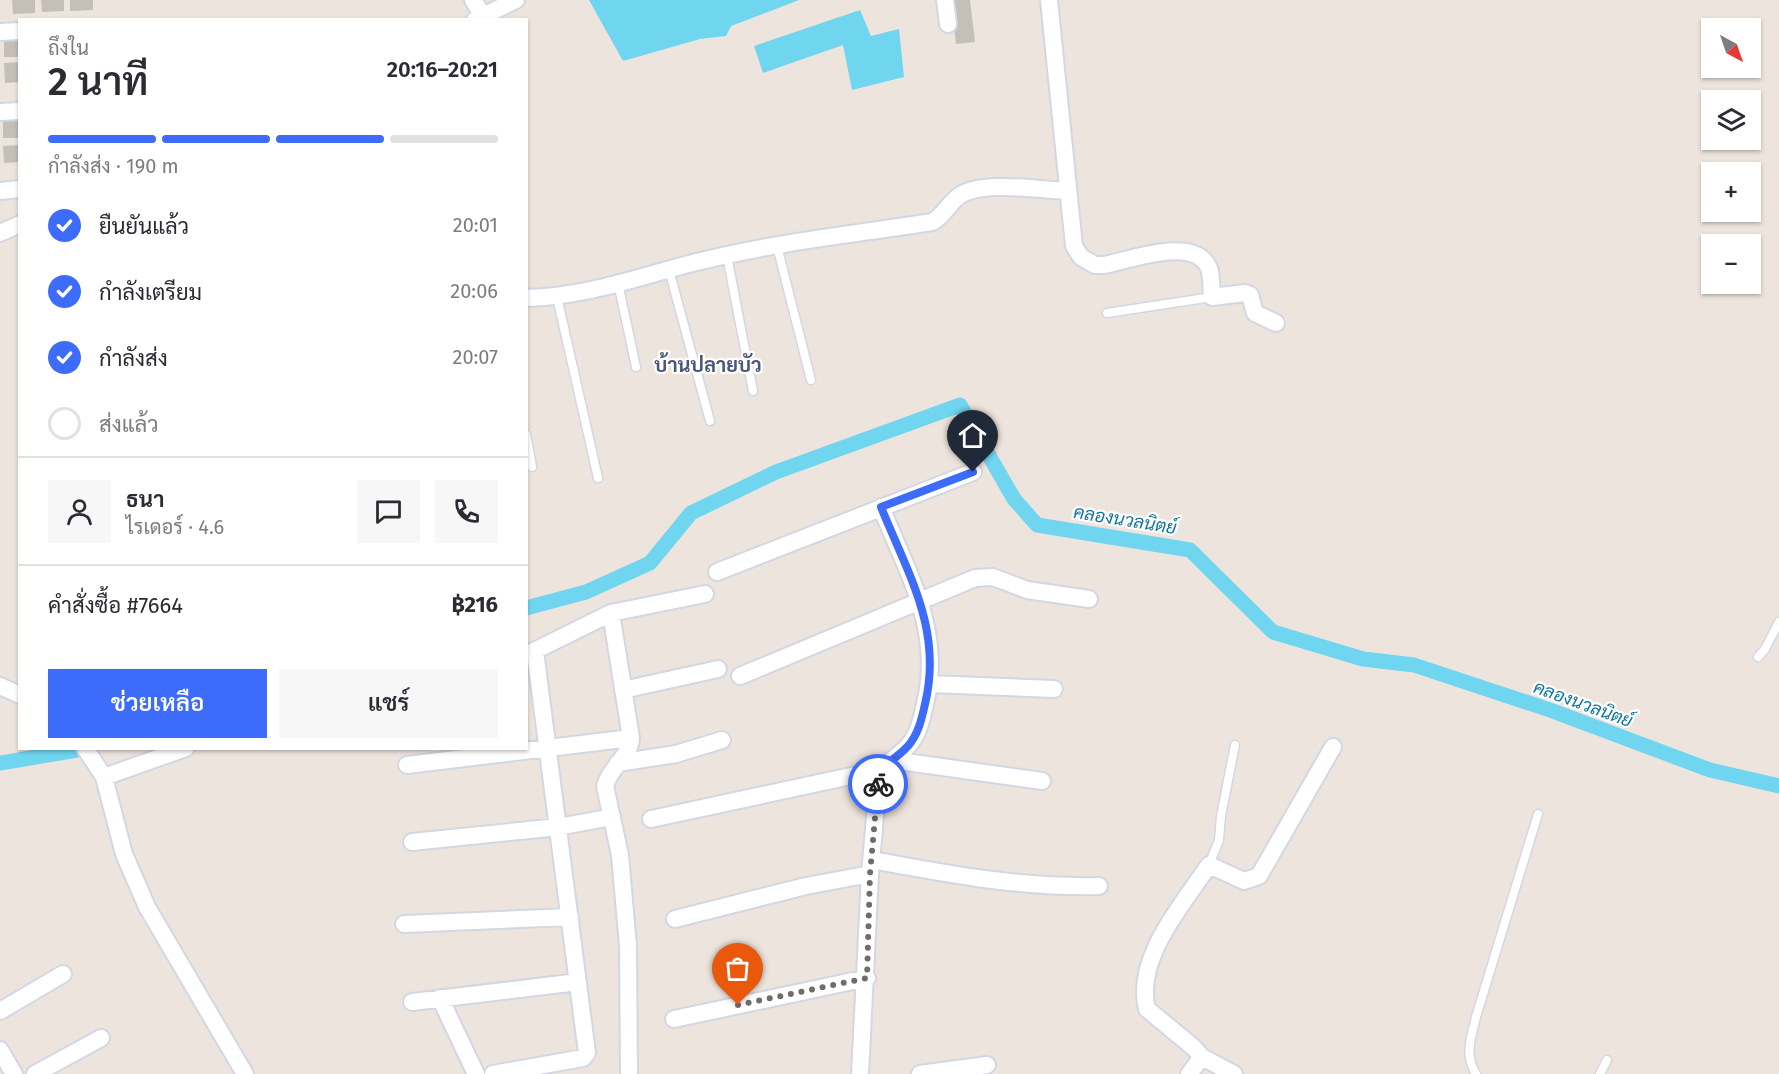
<!DOCTYPE html>
<html lang="th">
<meta charset="utf-8">
<style>
:root{--surface:#fff;--page:#f7f7f7;--text:#2b2b33;--muted:#7c7c81;--line:#e1e1e2;--accent:#3d6cfa}
body{margin:0;font-family:"Fira Sans",Sarabun,sans-serif;background:var(--page);color:var(--text);height:100vh;display:flex;flex-direction:column;font-size:22px;white-space:nowrap}
*{box-sizing:border-box;margin:0}
p{font-size:20px;color:var(--muted)}
.icon{flex:none;width:33px;height:33px;fill:none;stroke:currentColor;stroke-width:2;stroke-linecap:round;stroke-linejoin:round}
.map{position:relative;flex:1;overflow:hidden}
.panel{position:absolute;left:18px;top:18px;width:510px;height:732px;display:flex;flex-direction:column;background:var(--surface);border-radius:0px;box-shadow:0 2px 4px #0004}
.panel>*{flex:none}
.needle{width:39px;rotate:140deg}
.fabs{position:absolute;left:1701px;top:18px;display:grid;gap:12px}
.fabs a{display:grid;place-items:center;width:60px;height:60px;border-radius:0px;background:var(--surface);box-shadow:0 2px 4px #0004;font-size:30px}
.pin{position:absolute;display:grid;place-items:center;width:51px;height:51px;color:#fff;margin:-62px -26px;border-radius:50% 50% 50% 0;rotate:-45deg;box-shadow:0 0 6px #0007}
.pin .icon{rotate:45deg}
.courier{position:absolute;display:grid;place-items:center;width:60px;height:60px;margin:-30px;border:4px solid #3d6cfa;border-radius:50%;background:#fff;color:#222;box-shadow:0 2px 8px #0007}
.head em{font-style:normal;font-weight:600}
.head div{display:flex;flex-direction:column-reverse}
.head{display:flex;align-items:center;justify-content:space-between;height:102px;padding:0 30px}
h1{font-size:39px;font-weight:600;line-height:45px}
.bar{display:grid;grid-template-columns:repeat(4,1fr);gap:9px 6px;align-content:center;height:72px;padding:0 30px}
.bar i{height:8px;border-radius:4px;background:var(--line)}
.bar .on{background:var(--accent)}
.bar p{grid-column:span 4}
.line{display:flex;align-items:center;gap:15px;padding:0 30px;border-top:2px solid var(--line)}
.line div{flex:1}
.round{display:grid;place-items:center;flex:none;width:63px;height:63px;border-radius:0px;background:var(--page)}
ol{padding:0 30px;list-style:none}
li{display:flex;align-items:center;gap:18px;height:66px}
li p{margin-inline-start:auto}
li .icon{padding:6px;border-radius:50%;background:var(--accent);color:#fff;stroke-width:4}
li:last-child{color:var(--muted)}
li i{width:33px;height:33px;border:3px solid var(--line);border-radius:50%}
.button{display:flex;gap:12px;margin-top:auto;padding:12px 30px}
.button a{flex:1;height:69px;border-radius:0px;background:var(--accent);color:#fff;font-size:24px;font-weight:600;line-height:69px;text-align:center}
.button a+a{background:var(--page);color:var(--text)}
.map>svg:first-child{display:block}
.water{fill:#70d5ef}
.lines{fill:none;stroke-linecap:round;stroke-linejoin:round}
.canal{stroke:#70d5ef;stroke-width:15}
.building{fill:#c5bfba}
.lane-casing{stroke:#d2d7e4;stroke-width:11}
.street-casing{stroke:#d2d7e4;stroke-width:20}
.lane{stroke:#fff;stroke-width:8}
.street{stroke:#fff;stroke-width:16}
.done{stroke:#6f6c69;stroke-width:6;stroke-dasharray:0 10.8}
.route{stroke:#3d6cfa;stroke-width:8}
.labels{text-anchor:middle;stroke-width:4.5;stroke-linejoin:round;paint-order:stroke}
.water-label{font-size:18px;font-style:italic;fill:#0d759d;stroke:#fff}
.quarter-label{font-size:20px;font-weight:bold;fill:#4b577c;stroke:#fff}
</style>
<div class="map">
<svg width="1779" height="1074" viewBox="0 0 1779 1074">
<rect width="100%" height="100%" fill="#ede5dd"/>
<path class="water" d="M589,0h210l-68,26 -5,10 -26,3 -77,22z
M860,10l11,26 28,-7 5,48 -52,13 -9,-45 -80,28 -9,-27z"/>
<g class="lines">
<path class="canal" d="M526,608l60,-16 64,-29 41,-50 85,-41 184,-67 54,94 23,26 153,25 83,82 90,27 51,6 136,45 160,60 69,16
M0,763l89,-15"/>
</g>
<path class="building" d="M12,0h23v13l-22,1z
M41,0h23v11l-22,1z
M70,0h23v10l-23,1z
M951,0h19l5,42 -19,2z
M4,40h16v17h-16z
M20,62v20l-15,1 -1,-20z
M3,118h17v20h-17z
M20,145v17l-16,1 -1,-17z"/>
<g class="lines">
<g class="lane-casing">
<path id="lane" d="M777,246l34,134
M727,256l26,135
M669,270l41,151
M618,283l18,84
M557,297l41,181
M1107,313l105,-16
M526,434l6,33
M1758,657l7,-8 14,-27
M1209,865l10,-25 2,-24 14,-71
M1476,1074c-12,-20 -5,-36 0,-57l62,-203
M1600,1074l7,-14"/>
</g>
<g class="street-casing">
<path id="street" d="M473,0l10,16
M945,0l3,24
M1049,0l25,246 7,11 14,8h9c27,-5 91,-30 105,3 3,9 2,20 3,29l33,-4 5,2 5,18 21,10
M475,20l41,-20
M0,32l20,-1
M0,112l20,-1
M0,191l20,-2
M0,233l20,-9
M526,298c61,-1 117,-23 175,-37 76,-19 155,-27 231,-39 12,-6 16,-18 27,-26 22,-16 81,-6 108,-5
M717,572l256,-100
M611,613l20,125c-1,19 -21,29 -26,48l15,69 8,91 1,128
M526,655l85,-42 94,-19
M740,676l235,-98 18,-1 34,13 62,9
M930,684l124,5
M0,686l20,9
M623,690l95,-21
M85,748l19,29 20,77 23,53 98,167
M892,760l150,21
M618,763l58,-9 46,-14
M407,765l224,-27
M104,777l82,-29
M651,819l228,-49
M412,842l146,-15 54,-10
M872,860c76,14 149,28 227,26
M675,919l131,-33 64,-12
M404,924l166,-7
M440,998l36,76
M412,1002l166,-20
M0,1011l63,-37
M674,1019l193,-41
M0,1050l14,24
M1202,1057l-9,-10 -46,-38c-13,-50 36,-105 62,-144l35,16 15,-5 74,-129
M35,1074l66,-36
M493,1074l90,-16 4,-5 -52,-402
M860,1074l10,-200 9,-104c10,-8 21,-15 29,-24 10,-10 14,-28 17,-42 18,-73 -17,-130 -44,-197
M920,1074l67,-9
M1189,1074l13,-17 32,17"/>
</g>
<use href="#lane" class="lane"/>
<use href="#street" class="street"/>
</g>
<g class="lines">
<path class="done" d="M738,1005l129,-27 3,-104 8,-90"/>
<path class="route" d="M878,784l1,-14c10,-8 21,-15 29,-24 10,-11 14,-28 17,-42 18,-74 -17,-130 -44,-197l92,-35"/>
</g>
<g class="labels">
<g class="water-label">
<text transform="translate(1125 520) rotate(9)" y="6">คลองนวลนิตย์</text>
<text transform="translate(1583 704) rotate(20)" y="6">คลองนวลนิตย์</text>
</g>
<g class="quarter-label">
<text x="708" y="372">บ้านปลายบัว</text>
</g>
</g>
</svg>
<div class="fabs">
<a><svg class="needle" viewBox="-14 -14 28 28"><path d="M0-13l5 13h-10z" fill="#e53935"/><path d="M0 13l5-13h-10z" fill="#7c7c81"/></svg></a>
<a><svg class="icon" aria-label="layers" viewBox="0 0 24 24"><path d="M12 4l9 5-9 5-9-5zM3 14l9 5 9-5"/></svg></a>
<a>+</a>
<a>−</a>
</div>
<div class="pin" style="left:738px;top:1005px;background:#ea580c"><svg class="icon" aria-label="bag" viewBox="0 0 24 24"><path d="M5 8h14l-1 12H6zM9 8a3 3 0 0 1 6 0"/></svg></div>
<div class="pin" style="left:973px;top:472px;background:#1f2937"><svg class="icon" aria-label="home" viewBox="0 0 24 24"><path d="M3 11l9-7 9 7M6 9v11h12V9"/></svg></div>
<div class="courier" style="left:878px;top:784px"><svg class="icon" aria-label="bike" viewBox="0 0 24 24"><circle cx="6" cy="16" r="4"/><circle cx="18" cy="16" r="4"/><path d="M6 16l4-8h5l3 8M10 8l3 8H6M13 5h3"/></svg></div>
<section class="panel">
<div class="head"><div><h1>2 นาที</h1><p>ถึงใน</p></div><em>20:16–20:21</em></div>
<div class="bar"><i class="on"></i><i class="on"></i><i class="on"></i><i></i><p>กำลังส่ง · 190 m</p></div>
<ol>
<li><svg class="icon" aria-label="check" viewBox="0 0 24 24"><path d="M5 12l5 5 9-10"/></svg>ยืนยันแล้ว<p>20:01</p></li>
<li><svg class="icon" aria-label="check" viewBox="0 0 24 24"><path d="M5 12l5 5 9-10"/></svg>กำลังเตรียม<p>20:06</p></li>
<li><svg class="icon" aria-label="check" viewBox="0 0 24 24"><path d="M5 12l5 5 9-10"/></svg>กำลังส่ง<p>20:07</p></li>
<li><i></i>ส่งแล้ว</li>
</ol>
<div class="line" style="height:108px"><a class="round"><svg class="icon" aria-label="person" viewBox="0 0 24 24"><circle cx="12" cy="8" r="4"/><path d="M4 21q1-7 8-7t8 7"/></svg></a><div><b>ธนา</b><p>ไรเดอร์ · 4.6</p></div><a class="round"><svg class="icon" aria-label="chat" viewBox="0 0 24 24"><path d="M4 5h16v11H9l-5 4z"/></svg></a><a class="round"><svg class="icon" aria-label="phone" viewBox="0 0 24 24"><path d="M5 4h4l2 5-3 2q2 4 5 5l2-3 5 2v4C11 20 4 13 5 4z"/></svg></a></div>
<div class="line" style="height:78px"><div>คำสั่งซื้อ #7664</div><b>฿216</b></div>
<div class="button"><a>ช่วยเหลือ</a><a>แชร์</a></div>
</section>
</div>
